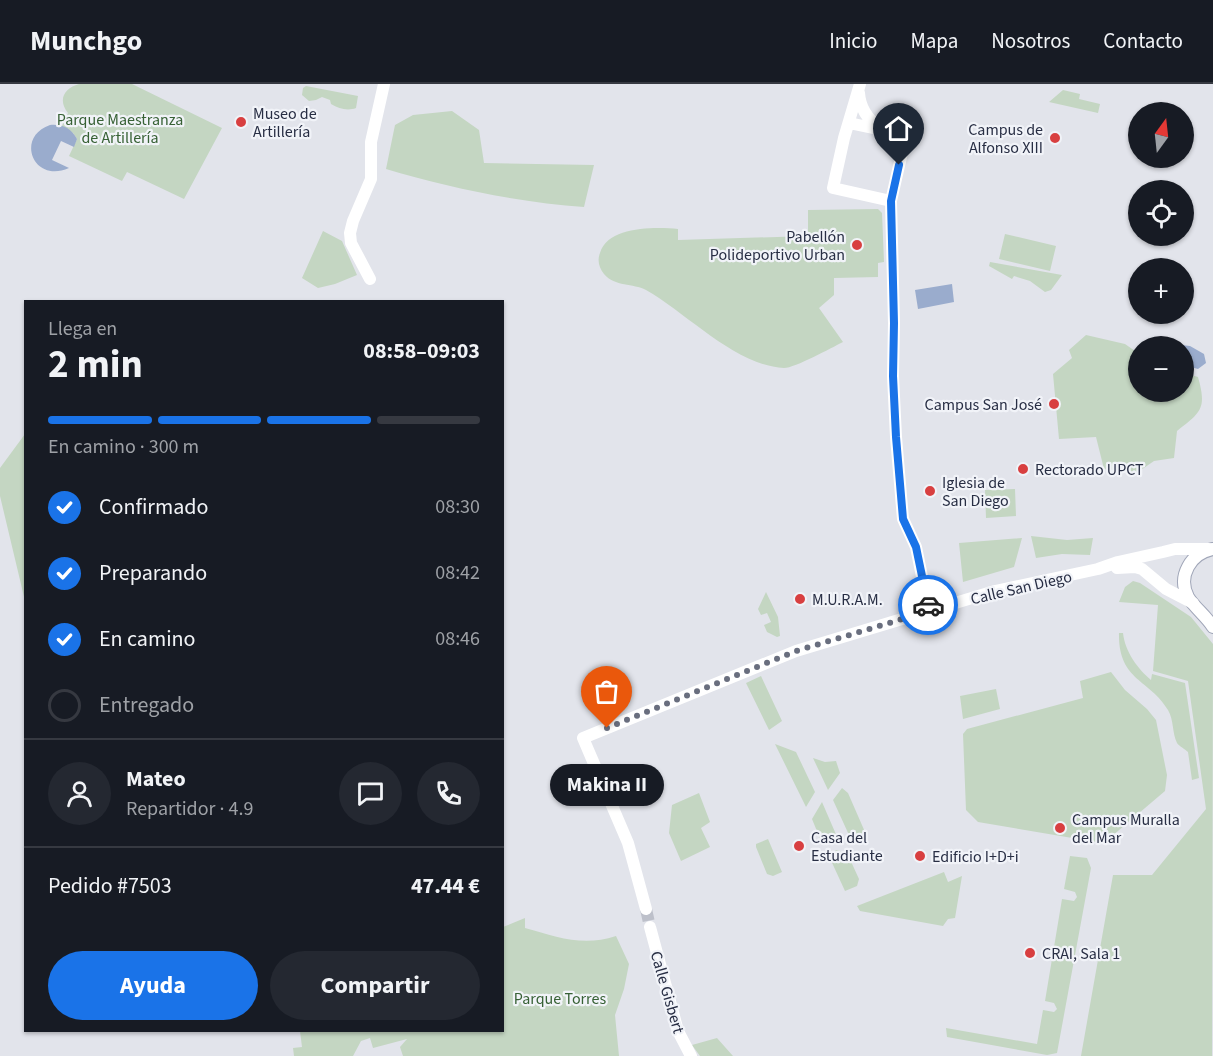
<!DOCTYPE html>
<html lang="es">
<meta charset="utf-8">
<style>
:root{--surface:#171b24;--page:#242831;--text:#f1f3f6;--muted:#9ea1a6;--line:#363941;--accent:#1a73e8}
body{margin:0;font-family:"Source Sans 3",sans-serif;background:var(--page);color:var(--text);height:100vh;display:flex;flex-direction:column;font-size:22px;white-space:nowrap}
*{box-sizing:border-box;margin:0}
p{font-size:20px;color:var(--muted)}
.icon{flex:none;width:33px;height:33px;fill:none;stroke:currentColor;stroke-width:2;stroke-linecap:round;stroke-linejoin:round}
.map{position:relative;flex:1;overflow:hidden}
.details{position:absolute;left:24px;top:216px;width:480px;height:732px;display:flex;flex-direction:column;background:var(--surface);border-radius:0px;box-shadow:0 2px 4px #0004}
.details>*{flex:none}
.needle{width:39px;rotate:15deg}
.controls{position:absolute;left:1128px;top:18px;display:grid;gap:12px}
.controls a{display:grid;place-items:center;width:66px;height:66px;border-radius:50%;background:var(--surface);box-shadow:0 2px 4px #0004;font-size:30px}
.pin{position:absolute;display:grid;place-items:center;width:51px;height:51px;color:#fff;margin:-62px -26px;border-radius:50% 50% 50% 0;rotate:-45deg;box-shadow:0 0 6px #0007}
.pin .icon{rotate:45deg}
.courier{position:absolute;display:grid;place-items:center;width:60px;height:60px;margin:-30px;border:4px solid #1a73e8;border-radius:50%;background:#fff;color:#222;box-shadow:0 2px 8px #0007}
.bubble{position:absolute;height:42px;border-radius:21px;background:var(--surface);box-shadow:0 2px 4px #0004;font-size:20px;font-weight:700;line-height:42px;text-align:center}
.head em{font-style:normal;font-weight:700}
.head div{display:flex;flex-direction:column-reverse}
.head{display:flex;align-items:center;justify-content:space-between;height:102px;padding:0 24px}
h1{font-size:39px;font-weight:700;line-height:45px}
.bar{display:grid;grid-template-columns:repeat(4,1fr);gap:9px 6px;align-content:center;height:72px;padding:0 24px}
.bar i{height:8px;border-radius:4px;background:var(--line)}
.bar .on{background:var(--accent)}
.bar p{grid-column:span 4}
.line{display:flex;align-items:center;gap:15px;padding:0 24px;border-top:2px solid var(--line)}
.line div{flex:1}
.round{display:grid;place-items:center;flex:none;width:63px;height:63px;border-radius:32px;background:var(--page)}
ol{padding:0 24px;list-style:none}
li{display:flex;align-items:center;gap:18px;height:66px}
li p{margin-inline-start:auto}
li .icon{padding:6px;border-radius:50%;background:var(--accent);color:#fff;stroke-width:4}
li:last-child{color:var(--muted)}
li i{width:33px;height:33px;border:3px solid var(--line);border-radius:50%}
.cta{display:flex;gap:12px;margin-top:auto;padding:12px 24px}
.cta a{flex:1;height:69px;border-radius:36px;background:var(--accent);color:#fff;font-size:24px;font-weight:700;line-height:69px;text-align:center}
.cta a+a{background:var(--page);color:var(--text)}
header{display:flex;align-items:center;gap:36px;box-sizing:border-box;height:84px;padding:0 30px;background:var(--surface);border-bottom:2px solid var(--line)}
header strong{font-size:28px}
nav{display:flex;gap:33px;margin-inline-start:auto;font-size:21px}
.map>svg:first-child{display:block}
.green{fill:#c4d6c2}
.water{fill:#9aaccd}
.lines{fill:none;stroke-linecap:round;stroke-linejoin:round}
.secondary-tunnel{stroke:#bdc0ca;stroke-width:12;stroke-dasharray:12 6;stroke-linecap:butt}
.primary-casing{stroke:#a0a6b8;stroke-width:14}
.secondary{stroke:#fff;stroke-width:12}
.primary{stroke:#fff;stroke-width:12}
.done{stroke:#696e7e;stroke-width:6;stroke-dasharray:0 10.8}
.route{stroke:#1a73e8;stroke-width:8}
.poi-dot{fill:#d83f40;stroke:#f1f3f8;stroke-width:2}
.labels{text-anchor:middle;stroke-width:4.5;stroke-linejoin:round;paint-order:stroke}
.poi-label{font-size:16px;fill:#282e44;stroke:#f1f3f8;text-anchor:start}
.park-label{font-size:16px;fill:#376135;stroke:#f1f3f8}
.street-label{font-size:16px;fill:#282e44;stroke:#f1f3f8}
</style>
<header>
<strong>Munchgo</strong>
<nav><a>Inicio</a><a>Mapa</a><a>Nosotros</a><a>Contacto</a></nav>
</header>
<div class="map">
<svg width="1213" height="972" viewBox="0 0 1213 972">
<rect width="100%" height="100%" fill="#e2e4eb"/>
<path class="green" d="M79,0h53l90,44 -38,71 -57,-27 -5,9 -53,-25 8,-17 -4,-6 -11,-7 6,-13c-11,-14 -3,-25 11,-29z
M306,2l52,10 -2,12c-8,3 -17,1 -25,-4l-1,-4 -8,-3 -6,3 -7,1 -7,-6 1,-7z
M1063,6l17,4 -1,5 21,5 -2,9 -49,-11z
M452,27l27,19 5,33 110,2 -10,42c-63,-4 -138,-20 -198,-38l9,-44 18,-10z
M878,125l4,4 2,49 -6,1v14l-44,1v17l-15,13 24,34c-12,6 -48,26 -59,26 -48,-2 -96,-54 -138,-78 -13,-7 -31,-3 -42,-16 -5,-6 -7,-14 -4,-21 8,-27 55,-26 78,-24v11l130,-4v-26z
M323,147l19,10 15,34 -22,9 -17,4 -16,-10z
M1005,150l51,12 -6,25 -51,-12z
M990,178l72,13 -11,15 -6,2 -15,-11 -16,-5 -2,3 -23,-13z
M1086,251l39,9 13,9v39h46v-19l14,4c9,32 3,35 -21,54l-3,27 -20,3 -16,11 -34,-3 -8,-32 -37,2 -6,-65 19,-16 -3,-8z
M25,350l1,167h-1l-25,-105v-28z
M1015,405l1,27 -30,2 -1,-28z
M1031,452l36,4 26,-2 -3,17 -28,-1 -26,4z
M1022,454l-8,29 -51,15 -4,-39z
M1133,497l7,2 51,34 22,27 -1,412h-131l32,-181h39l54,-66 -18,-128 -35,-10 5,-66 -39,-3 6,-15z
M766,508l12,25 2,19 -3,1 -10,-5 -3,-7 7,-3 -4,-9 -6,2 -3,-6z
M1119,549h4c2,19 15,36 28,47l1,-6 33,9 14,95 -7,2 -4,-28c-3,-3 -9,-6 -11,-9 -5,-10 -3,-23 -9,-33 -18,-31 -50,-29 -49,-77z
M1111,588l14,18 22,19 9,11 11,55 -2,16 -60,51h-9l-118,-20 -12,-12 -3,-76 4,-5 116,-31 -3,-17z
M761,592l21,45 -13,9 -23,-47z
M996,605l4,20 -37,10 -3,-23z
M775,660l21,8 19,40 -9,15z
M813,674l12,4 11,-1 4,12 -12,17z
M842,704l6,5 17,39 -5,4 -11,-1 -16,-35z
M699,709l11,29 -9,6 9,19 -29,14 -12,-28 3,-28z
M822,718l16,37 -17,2 -9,-22z
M768,755l14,33 -9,4 -6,-2 -11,-27v-3z
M837,766l11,5 11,24 -2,7 -12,5 -17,-37z
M1070,772l17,2 4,10 -34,185 -10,2 -100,-18 -1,-9 91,16 6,-34 11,2 3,-3 -3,-6 -9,-2 17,-102 12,2 3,-4 -2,-5 -11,-3z
M944,788l4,10 14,-6 -7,42 -7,1 -5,7 -83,-15 -3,-5z
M525,834v10c32,9 58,19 91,8l13,28 -5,25 -9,26 4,41h-216l-3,-9 7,-8 -34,9 -3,-10 -9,3 -8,15h-59l-1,-8 9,-1 -2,-16 202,-1 1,-103z
M717,954l16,18h-33l-8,-11z"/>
<path class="water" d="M50,41c12,-1 21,3 27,14l-3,8 -13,-6 -9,19 17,8c-36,16 -54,-31 -19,-43z
M952,200l2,18 -36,7 -3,-19z
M1181,261l9,1 14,8 2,9 -8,6 -14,-4v-19h-12z"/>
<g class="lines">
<path class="secondary-tunnel" d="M646,825l4,18"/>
<g class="primary-casing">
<path id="primary" d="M1213,465c-22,4 -36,27 -25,48 6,10 18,19 25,30"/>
</g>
<path class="secondary" d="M860,0l-16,54 -11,50 58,13
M859,9c1,15 8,26 21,35
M849,39l57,12 -15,66 3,122 -1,53 3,61 7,82 13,28 13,64
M370,195l-19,-36 -1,-10 3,-12 18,-42v-37l13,-58
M1117,484l18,-1 7,2 24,20 27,14
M646,825l-18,-66 -45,-105 213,-87 199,-60 103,-22 20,-7 45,-10 12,-3h34
M650,843l28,104 13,25"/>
<use href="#primary" class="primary"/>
</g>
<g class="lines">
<path class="done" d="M607,644l189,-77 133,-40 -1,-6"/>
<path class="route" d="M899,81l-8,36 3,122 -1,53 3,61 7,82 13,28 12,58"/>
</g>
<g class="poi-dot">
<circle cx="241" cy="38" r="6"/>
<circle cx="1055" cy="54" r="6"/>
<circle cx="857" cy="161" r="6"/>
<circle cx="1054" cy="320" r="6"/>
<circle cx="1023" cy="385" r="6"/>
<circle cx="930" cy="407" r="6"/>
<circle cx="800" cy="515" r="6"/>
<circle cx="1060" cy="744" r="6"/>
<circle cx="799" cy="762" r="6"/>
<circle cx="920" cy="772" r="6"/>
<circle cx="1030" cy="869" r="6"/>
</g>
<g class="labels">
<g class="poi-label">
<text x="253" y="35">Museo de<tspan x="253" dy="18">Artillería</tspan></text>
<text x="1043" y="51" text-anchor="end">Campus de<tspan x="1043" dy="18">Alfonso XIII</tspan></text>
<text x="845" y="158" text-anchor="end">Pabellón<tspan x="845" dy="18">Polideportivo Urban</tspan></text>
<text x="1042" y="326" text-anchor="end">Campus San José</text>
<text x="1035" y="391">Rectorado UPCT</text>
<text x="942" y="404">Iglesia de<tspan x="942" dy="18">San Diego</tspan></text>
<text x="812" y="521">M.U.R.A.M.</text>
<text x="1072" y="741">Campus Muralla<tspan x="1072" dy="18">del Mar</tspan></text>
<text x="811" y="759">Casa del<tspan x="811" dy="18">Estudiante</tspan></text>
<text x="932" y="778">Edificio I+D+i</text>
<text x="1042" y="875">CRAI, Sala 1</text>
</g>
<g class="park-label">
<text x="120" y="41">Parque Maestranza<tspan x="120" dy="18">de Artillería</tspan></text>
<text x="560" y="920">Parque Torres</text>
</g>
<g class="street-label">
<text transform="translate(1021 503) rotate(-13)" y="6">Calle San Diego</text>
<text transform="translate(668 908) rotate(74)" y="6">Calle Gisbert</text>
</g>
</g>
</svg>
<div class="controls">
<a><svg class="needle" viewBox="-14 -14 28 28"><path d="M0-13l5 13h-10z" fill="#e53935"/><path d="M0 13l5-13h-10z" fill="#9ea1a6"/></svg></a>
<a><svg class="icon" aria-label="locate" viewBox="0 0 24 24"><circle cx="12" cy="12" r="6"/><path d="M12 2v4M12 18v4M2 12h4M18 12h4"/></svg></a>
<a>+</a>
<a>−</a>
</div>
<div class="pin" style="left:607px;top:644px;background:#ea580c"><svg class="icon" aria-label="bag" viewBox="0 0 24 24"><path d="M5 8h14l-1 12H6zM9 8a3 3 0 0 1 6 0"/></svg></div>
<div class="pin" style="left:899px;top:81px;background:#1f2937"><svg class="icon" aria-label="home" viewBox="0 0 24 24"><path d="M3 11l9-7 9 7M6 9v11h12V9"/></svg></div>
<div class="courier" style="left:928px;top:521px"><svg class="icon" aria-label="car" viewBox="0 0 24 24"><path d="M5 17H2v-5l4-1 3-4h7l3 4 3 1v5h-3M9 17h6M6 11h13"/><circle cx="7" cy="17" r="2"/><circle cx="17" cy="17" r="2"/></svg></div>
<div class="bubble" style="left:550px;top:680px;width:114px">Makina II</div>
<section class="details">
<div class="head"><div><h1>2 min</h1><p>Llega en</p></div><em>08:58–09:03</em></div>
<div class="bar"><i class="on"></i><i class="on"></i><i class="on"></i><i></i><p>En camino · 300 m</p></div>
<ol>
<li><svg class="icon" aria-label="check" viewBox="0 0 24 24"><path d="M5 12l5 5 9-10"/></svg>Confirmado<p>08:30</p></li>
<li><svg class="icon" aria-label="check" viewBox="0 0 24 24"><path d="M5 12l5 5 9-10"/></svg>Preparando<p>08:42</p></li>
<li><svg class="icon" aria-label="check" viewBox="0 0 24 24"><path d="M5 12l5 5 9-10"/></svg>En camino<p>08:46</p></li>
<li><i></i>Entregado</li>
</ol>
<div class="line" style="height:108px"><a class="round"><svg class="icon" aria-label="person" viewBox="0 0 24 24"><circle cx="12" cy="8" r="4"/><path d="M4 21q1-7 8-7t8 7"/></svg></a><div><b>Mateo</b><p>Repartidor · 4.9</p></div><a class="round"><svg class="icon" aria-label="chat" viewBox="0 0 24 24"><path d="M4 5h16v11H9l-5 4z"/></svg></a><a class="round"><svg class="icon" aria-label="phone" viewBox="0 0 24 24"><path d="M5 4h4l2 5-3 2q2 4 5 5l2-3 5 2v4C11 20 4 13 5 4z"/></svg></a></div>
<div class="line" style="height:78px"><div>Pedido #7503</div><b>47.44 €</b></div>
<div class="cta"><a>Ayuda</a><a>Compartir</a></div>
</section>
</div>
